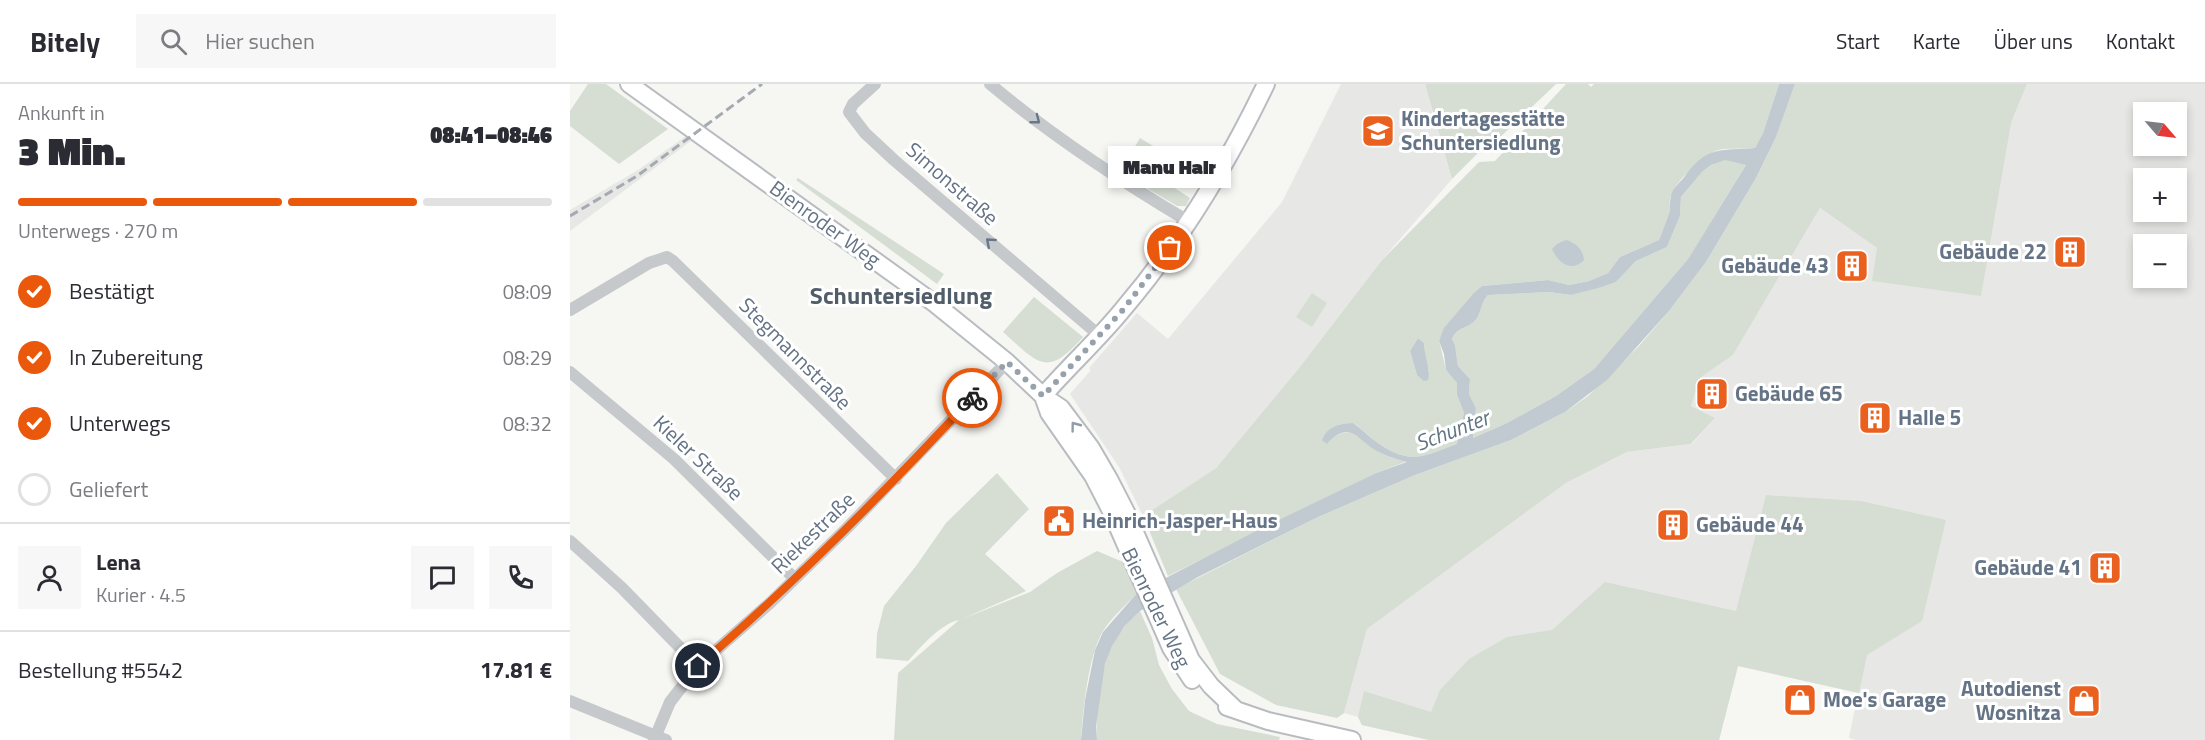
<!DOCTYPE html>
<html lang="de">
<meta charset="utf-8">
<style>
:root{--surface:#fff;--page:#f7f7f7;--text:#2b2b33;--muted:#7c7c81;--line:#e1e1e2;--accent:#ea580c}
body{margin:0;font-family:"Titillium Web",sans-serif;background:var(--page);color:var(--text);height:100vh;display:flex;flex-direction:column;font-size:22px;white-space:nowrap}
*{box-sizing:border-box;margin:0}
p{font-size:20px;color:var(--muted)}
.icon{flex:none;width:33px;height:33px;fill:none;stroke:currentColor;stroke-width:2;stroke-linecap:round;stroke-linejoin:round}
.map{position:relative;flex:1;overflow:hidden}
.side{display:flex;flex-direction:column;background:var(--surface);width:570px}
.side>*{flex:none}
.needle{width:39px;rotate:118deg}
.fabs{position:absolute;left:1563px;top:18px;display:grid;gap:12px}
.fabs a{display:grid;place-items:center;width:54px;height:54px;border-radius:0px;background:var(--surface);box-shadow:0 3px 9px #0003;font-size:30px}
.pin{position:absolute;display:grid;place-items:center;width:51px;height:51px;color:#fff;margin:-26px;border:3px solid #fff;border-radius:50%;box-shadow:0 2px 6px #0007}
.courier{position:absolute;display:grid;place-items:center;width:60px;height:60px;margin:-30px;border:4px solid #ea580c;border-radius:50%;background:#fff;color:#222;box-shadow:0 2px 8px #0007}
.bubble{position:absolute;height:42px;border-radius:0px;background:var(--surface);box-shadow:0 3px 9px #0003;font-size:20px;font-weight:800;line-height:42px;text-align:center}
.overview em{font-style:normal;font-weight:800}
.overview div{display:flex;flex-direction:column-reverse}
.overview{display:flex;align-items:center;justify-content:space-between;height:102px;padding:0 18px}
h1{font-size:39px;font-weight:800;line-height:45px}
.bar{display:grid;grid-template-columns:repeat(4,1fr);gap:9px 6px;align-content:center;height:72px;padding:0 18px}
.bar i{height:8px;border-radius:4px;background:var(--line)}
.bar .current{background:var(--accent)}
.bar p{grid-column:span 4}
.line{display:flex;align-items:center;gap:15px;padding:0 18px;border-top:2px solid var(--line)}
.line div{flex:1}
.round{display:grid;place-items:center;flex:none;width:63px;height:63px;border-radius:0px;background:var(--page)}
ol{padding:0 18px;list-style:none}
li{display:flex;align-items:center;gap:18px;height:66px}
li p{margin-inline-start:auto}
li .icon{padding:6px;border-radius:50%;background:var(--accent);color:#fff;stroke-width:4}
li:last-child{color:var(--muted)}
li i{width:33px;height:33px;border:3px solid var(--line);border-radius:50%}
header{display:flex;align-items:center;gap:36px;box-sizing:border-box;height:84px;padding:0 30px;background:var(--surface);border-bottom:2px solid var(--line)}
header strong{font-size:28px}
nav{display:flex;gap:33px;margin-inline-start:auto;font-size:21px}
.search{width:420px;height:54px;background:var(--page);display:flex;align-items:center;gap:15px;box-sizing:border-box;padding:0 21px;border-radius:0px;color:var(--muted);font-size:22px}
main{display:flex;flex:1;min-height:0}
.map>svg:first-child{display:block}
.built{fill:#e7e8e6;fill-rule:evenodd}
.green{fill:#d6ded3;fill-rule:evenodd}
.water{fill:#c0cad0;fill-rule:evenodd}
.lines{fill:none;stroke-linecap:round;stroke-linejoin:round}
.secondary-casing{stroke:#b8bcc1;stroke-width:20}
.street{stroke:#c6c9cc;stroke-width:12}
.secondary{stroke:#fff;stroke-width:16}
.rail{stroke:#a5aab1;stroke-width:3;stroke-dasharray:9 4.5;stroke-linecap:butt}
.oneway{stroke:#697789}
.oneway2{stroke:#929daa}
.done{stroke:#97a1ab;stroke-width:6;stroke-dasharray:0 10.8}
.route{stroke:#ea580c;stroke-width:8}
.labels{text-anchor:middle;stroke-width:6;stroke-linejoin:round;paint-order:stroke}
.poi-label{font-size:21px;font-weight:bold;fill:#647385;stroke:#fff;text-anchor:start}
.street-label{font-size:21px;fill:#647385;stroke:#fff}
.water-label{font-size:22px;font-style:italic;fill:#5f7582;stroke:#fff}
.quarter-label{font-size:24px;font-weight:bold;fill:#525d6a;stroke:#fff}
</style>
<header>
<strong>Bitely</strong>
<div class="search"><svg class="icon" aria-label="search" viewBox="0 0 24 24"><circle cx="10" cy="10" r="6"/><path d="M15 15l6 6"/></svg>Hier suchen</div>
<nav><a>Start</a><a>Karte</a><a>Über uns</a><a>Kontakt</a></nav>
</header>
<main>
<section class="side">
<div class="overview"><div><h1>3 Min.</h1><p>Ankunft in</p></div><em>08:41–08:46</em></div>
<div class="bar"><i class="current"></i><i class="current"></i><i class="current"></i><i></i><p>Unterwegs · 270 m</p></div>
<ol>
<li><svg class="icon" aria-label="check" viewBox="0 0 24 24"><path d="M5 12l5 5 9-10"/></svg>Bestätigt<p>08:09</p></li>
<li><svg class="icon" aria-label="check" viewBox="0 0 24 24"><path d="M5 12l5 5 9-10"/></svg>In Zubereitung<p>08:29</p></li>
<li><svg class="icon" aria-label="check" viewBox="0 0 24 24"><path d="M5 12l5 5 9-10"/></svg>Unterwegs<p>08:32</p></li>
<li><i></i>Geliefert</li>
</ol>
<div class="line" style="height:108px"><a class="round"><svg class="icon" aria-label="person" viewBox="0 0 24 24"><circle cx="12" cy="8" r="4"/><path d="M4 21q1-7 8-7t8 7"/></svg></a><div><b>Lena</b><p>Kurier · 4.5</p></div><a class="round"><svg class="icon" aria-label="chat" viewBox="0 0 24 24"><path d="M4 5h16v11H9l-5 4z"/></svg></a><a class="round"><svg class="icon" aria-label="phone" viewBox="0 0 24 24"><path d="M5 4h4l2 5-3 2q2 4 5 5l2-3 5 2v4C11 20 4 13 5 4z"/></svg></a></div>
<div class="line" style="height:78px"><div>Bestellung #5542</div><b>17.81 €</b></div>
</section>
<div class="map">
<svg width="1635" height="656" viewBox="0 0 1635 656">
<rect width="100%" height="100%" fill="#f6f6f2"/>
<path class="built" d="M771,0h84l27,95 -70,81 -83,108 -83,100 -73,48 -24,-49 -49,-73 21,-24 -2,-2 48,-55 31,26 114,-137z
M1457,0h178v656h-349l-7,-2 9,-45 -120,-27 -19,74h-290l-67,-15 -4,-8 -14,-4 23,-84 199,-146 61,-31 65,-8 23,-26 -24,-12 9,-28 33,-23 87,-147 57,40 134,-125zM1574,28h32v34h-32zM1574,94h32v34h-32zM1574,160h32v34h-32z
M116,52l5,5 -121,90v-21l68,-40z"/>
<path class="green" d="M18,0h18l62,45 -49,35 -49,-38v-15z
M855,0h131l-61,58h-6l-37,37z
M996,0h22l3,3 3,-3h185l-16,49 -8,15c-8,1 -32,0 -37,2 -14,5 -43,32 -47,45 -2,5 -1,9 -1,14 0,3 -10,29 -11,31l-39,17 -12,16 -19,8 -20,4 -21,-5 -66,6 -43,54 7,30 11,13v12l7,18 -6,31c-34,12 -47,22 -80,-1 -9,-6 -15,-14 -25,-20l-13,1 -13,20c20,-21 26,-10 45,3 11,8 23,13 36,14l-32,12 -208,103 -25,-60 73,-48 83,-100 83,-108 97,-98 16,-1zM848,254l6,5 1,20 4,8 -12,4 -7,-24z
M1225,0h232l-16,39 -30,173 -109,-15 5,-33 -57,-40 -87,147 -33,23 -9,28 24,12 -24,26 -64,8 -61,31 -199,146 -23,84 -7,5 -61,-13 -56,-31 -44,-85 140,-71 99,-43 96,-35 54,-28 23,-16 51,-50 30,-35 37,-49 50,-84 20,-41z
M570,54l46,28 -13,21 17,11 -4,8h-9l-57,-34z
M1155,75c7,4 14,3 21,6l-58,94 -94,110 -38,27 -49,27 -34,15 3,-30 -7,-14 1,-15 -12,-13 -3,-21 -3,-6c5,-13 18,-10 25,-21 5,-8 4,-16 11,-23l61,-3 22,3 45,-13 20,-21 31,-14 13,-31 1,-19 21,-25 9,-7z
M228,94l146,96 -7,10 -141,-104z
M742,209l15,10 -15,24 -16,-10z
M464,213l49,40c-37,42 -45,26 -80,-5z
M427,389l32,36 -44,45 41,37 -64,28 68,-27 27,-19 40,-22 26,11 14,31c-11,12 -25,24 -34,38 -15,25 -20,80 -22,109h-187l4,-67 61,-53c-19,4 -38,27 -51,41l-32,-3 1,-24 7,-28 32,-40 30,-43z
M1196,411l95,6 85,19 -24,101 -55,34 -8,38 -121,-27 -19,74h-290l-67,-15 -4,-8 6,-26 67,21 9,-22 29,-31 38,-22 45,-7 53,-48 131,29z
M570,527l12,27 7,27 13,24 17,22 28,13 63,13 -1,3h-182c-2,-26 3,-68 14,-92 6,-15 18,-26 29,-37z"/>
<path class="water" d="M1209,0h16l-19,53 -20,41 -50,84 -37,49 -62,69 -42,32 -54,28 -96,35 -99,43 -118,59 -58,34 -16,16 -12,19 -7,18 -9,62 1,14h-16l4,-40 10,-50 8,-18 34,-39 121,-63 118,-57 31,-11c-11,-3 -21,-6 -32,-12 -20,-13 -26,-30 -48,-6l-5,-4c5,-13 17,-17 31,-17 9,6 16,14 25,20 33,23 46,13 79,1l7,-31 -7,-18v-12l-11,-13 -2,-16 -5,-13 5,-13 29,-34 9,-8 66,-6 21,5 20,-4 19,-8 12,-16 39,-17c1,-2 11,-28 11,-31 0,-5 0,-9 1,-14 2,-8 9,-12 14,-19 22,-31 37,-25 70,-28l8,-15zM1155,76l21,5 -58,94 -94,110 -38,27 -49,27 -34,15 3,-30 -7,-14 1,-15 -12,-13 -3,-21 -3,-6c5,-13 18,-10 25,-21 5,-8 4,-16 11,-23l61,-3 22,3 27,-7 18,-6 20,-21 31,-14 13,-31 1,-19 21,-25 9,-7z
M996,156c10,3 17,9 18,20 -12,13 -26,3 -32,-11l5,-5z
M848,254l6,5c0,12 7,28 4,37l-4,1 -7,-6 -7,-24z"/>
<g class="lines">
<g class="secondary-casing">
<path id="secondary" d="M59,0l305,219 73,59 36,34 18,12 30,40 18,31 17,33 65,148 20,26 25,24
M473,312l6,17 44,63 17,33 61,139 21,32
M473,312c26,-30 56,-57 81,-88 57,-67 104,-145 142,-224
M657,623l41,14 84,19"/>
</g>
<path class="street" d="M305,0l-22,20 -4,8 16,21 29,27 206,176
M420,0c62,52 129,96 198,137
M0,226l79,-47 18,-6 6,4 223,218
M0,288l104,87 120,119
M0,457l52,47 76,78
M0,617l96,39
M84,656l16,-38 28,-36 72,-63 77,-75 160,-166"/>
<use href="#secondary" class="secondary"/>
<path class="rail" d="M0,132l67,-40 125,-92"/>
</g>
<defs><path id="oneway-chevron" d="M-2-3.5L2.5 0L-2 3.5" fill="none" stroke-width="1.6" stroke-linecap="round" stroke-linejoin="round" transform="scale(1.5)"/></defs>
<g class="oneway">
<use href="#oneway-chevron" transform="translate(466 36) rotate(38)"/>
<use href="#oneway-chevron" transform="translate(420 158) rotate(-139)"/>
</g>
<use class="oneway2" href="#oneway-chevron" transform="translate(505 342) rotate(-127)"/>
<g class="lines">
<path class="done" d="M402,314l35,-36 36,34 80,-86 47,-62"/>
<path class="route" d="M128,582c97,-83 187,-174 274,-268"/>
</g>
<defs>
<g id="school-square" transform="scale(1.725)"><rect x="-9" y="-9" width="18" height="18" rx="4" fill="#ea601f" stroke="#fff"/><path d="M0-5L7-2L0 1L-7-2ZM-4 1L0 2.5L4 1V4Q0 6-4 4Z" fill="#fff"/></g>
<g id="building-square" transform="scale(1.725)"><rect x="-9" y="-9" width="18" height="18" rx="4" fill="#ea601f" stroke="#fff"/><path d="M-4-6H4V6H1V3H-1V6H-4ZM-2.5-4.3h1.7v1.8h-1.7ZM.8-4.3h1.7v1.8H.8ZM-2.5-1h1.7V.8h-1.7ZM.8-1h1.7V.8H.8Z" fill="#fff"/></g>
<g id="civic-square" transform="scale(1.725)"><rect x="-9" y="-9" width="18" height="18" rx="4" fill="#ea601f" stroke="#fff"/><path d="M-.6-6.5H3V-4.5H.6V-3L4-1V1h2V6H-6V1h2V-1L-.6-3ZM-1.2 2.5V6h2.4V2.5Z" fill="#fff"/></g>
<g id="shop-square" transform="scale(1.725)"><rect x="-9" y="-9" width="18" height="18" rx="4" fill="#ea601f" stroke="#fff"/><path d="M-5-2.5h2.3a2.7 3.5 0 0 1 5.4 0H5L5.5 6h-11ZM-1.5-2.5h3a1.5 2.3 0 0 0-3 0Z" fill="#fff"/></g>
</defs>
<g fill-rule="evenodd">
<use href="#school-square" x="808" y="47"/>
<use href="#building-square" x="1500" y="168"/>
<use href="#building-square" x="1282" y="182"/>
<use href="#building-square" x="1142" y="310"/>
<use href="#building-square" x="1305" y="334"/>
<use href="#civic-square" x="489" y="437"/>
<use href="#building-square" x="1103" y="441"/>
<use href="#building-square" x="1535" y="484"/>
<use href="#shop-square" x="1230" y="616"/>
<use href="#shop-square" x="1514" y="617"/>
</g>
<g class="labels">
<g class="poi-label">
<text x="831" y="42">Kindertagesstätte<tspan x="831" dy="24">Schuntersiedlung</tspan></text>
<text x="1477" y="175" text-anchor="end">Gebäude 22</text>
<text x="1259" y="189" text-anchor="end">Gebäude 43</text>
<text x="1165" y="317">Gebäude 65</text>
<text x="1328" y="341">Halle 5</text>
<text x="512" y="444">Heinrich-Jasper-Haus</text>
<text x="1126" y="448">Gebäude 44</text>
<text x="1512" y="491" text-anchor="end">Gebäude 41</text>
<text x="1491" y="612" text-anchor="end">Autodienst<tspan x="1491" dy="24">Wosnitza</tspan></text>
<text x="1253" y="623">Moe's Garage</text>
</g>
<g class="street-label">
<text transform="translate(382 100) rotate(41)" y="7">Simonstraße</text>
<text transform="translate(255 140) rotate(36)" y="7">Bienroder Weg</text>
<text transform="translate(225 270) rotate(45)" y="7">Stegmannstraße</text>
<text transform="translate(128 374) rotate(43)" y="7">Kieler Straße</text>
<text transform="translate(243 449) rotate(-44)" y="7">Riekestraße</text>
<text transform="translate(586 524) rotate(64)" y="7">Bienroder Weg</text>
</g>
<g class="water-label">
<text transform="translate(882 346) rotate(-21)" y="8">Schunter</text>
</g>
<g class="quarter-label">
<text x="331" y="220">Schuntersiedlung</text>
</g>
</g>
</svg>
<div class="fabs">
<a><svg class="needle" viewBox="-14 -14 28 28"><path d="M0-13l5 13h-10z" fill="#e53935"/><path d="M0 13l5-13h-10z" fill="#7c7c81"/></svg></a>
<a>+</a>
<a>−</a>
</div>
<div class="pin" style="left:600px;top:164px;background:#ea580c"><svg class="icon" aria-label="bag" viewBox="0 0 24 24"><path d="M5 8h14l-1 12H6zM9 8a3 3 0 0 1 6 0"/></svg></div>
<div class="pin" style="left:128px;top:582px;background:#1f2937"><svg class="icon" aria-label="home" viewBox="0 0 24 24"><path d="M3 11l9-7 9 7M6 9v11h12V9"/></svg></div>
<div class="courier" style="left:402px;top:314px"><svg class="icon" aria-label="bike" viewBox="0 0 24 24"><circle cx="6" cy="16" r="4"/><circle cx="18" cy="16" r="4"/><path d="M6 16l4-8h5l3 8M10 8l3 8H6M13 5h3"/></svg></div>
<div class="bubble" style="left:538px;top:62px;width:123px">Manu Hair</div>
</div>
</main>
